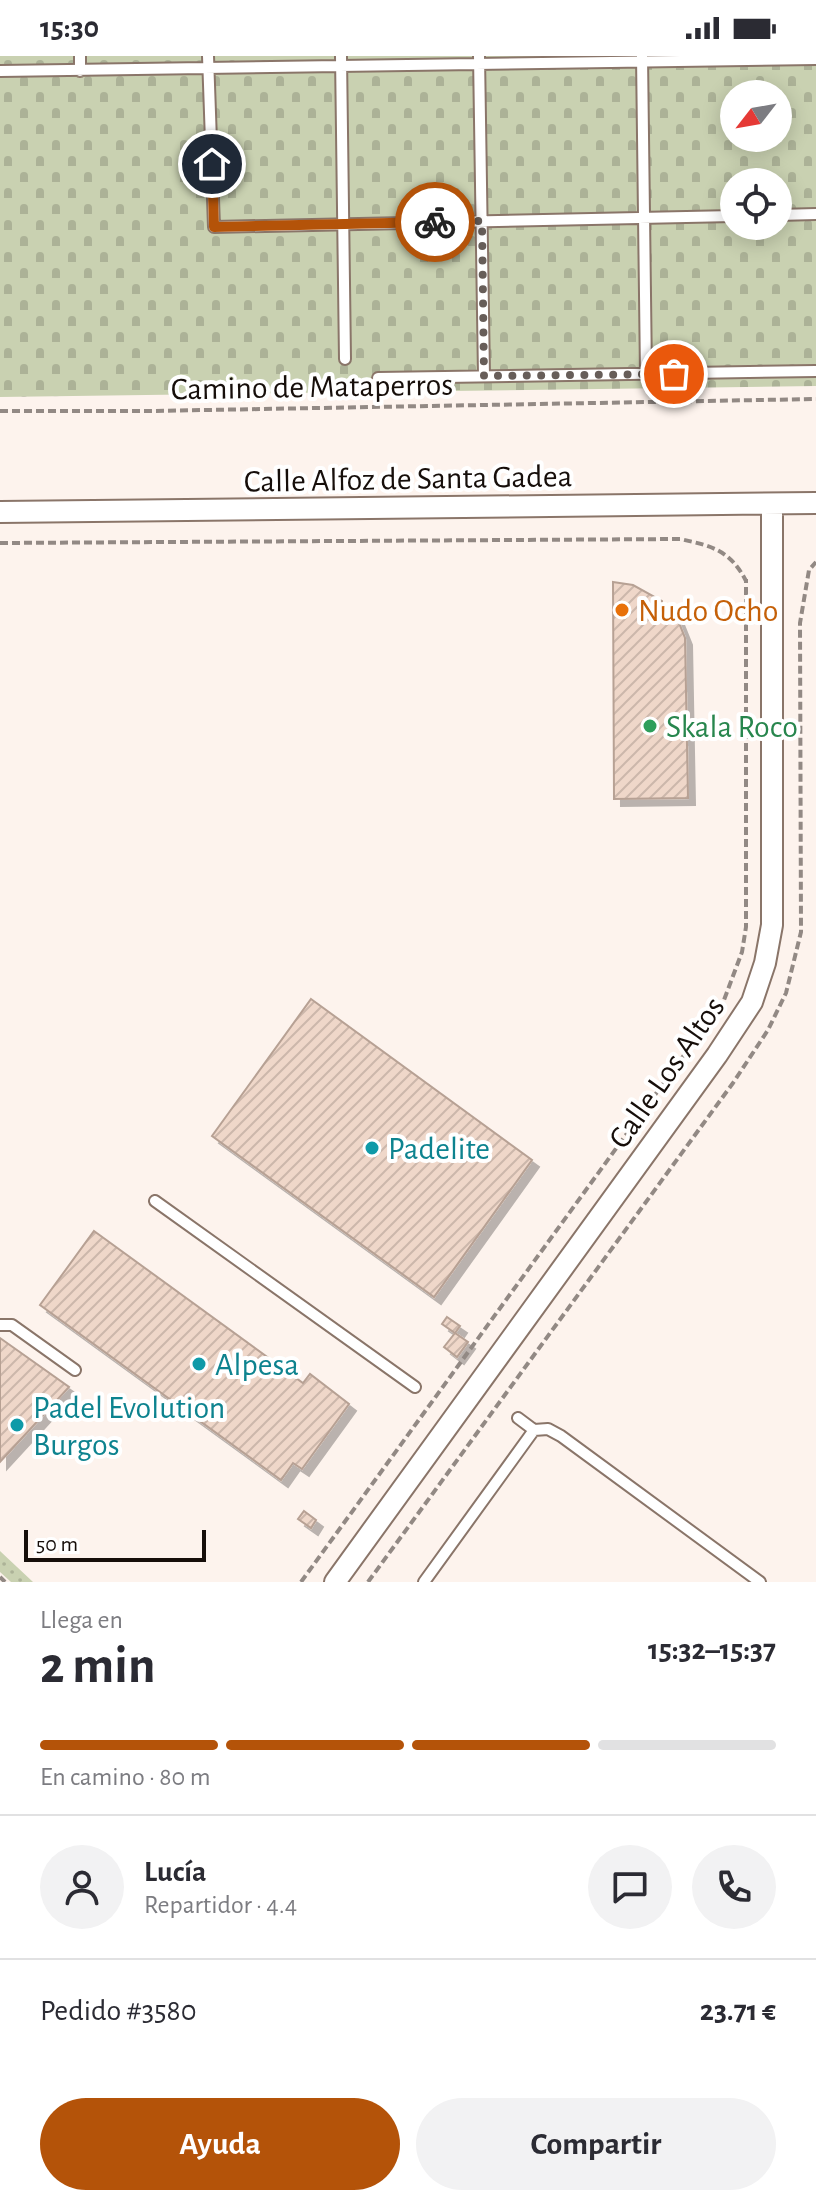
<!DOCTYPE html>
<html lang="es">
<meta charset="utf-8">
<style>
:root{--surface:#fff;--page:#f2f2f3;--text:#2b2b33;--muted:#7c7c81;--line:#e1e1e2;--accent:#b45309}
body{margin:0;font-family:"Alegreya Sans",sans-serif;background:var(--page);color:var(--text);height:100vh;display:flex;flex-direction:column;font-size:30px;white-space:nowrap}
*{box-sizing:border-box;margin:0}
p{font-size:26px;color:var(--muted)}
.icon{flex:none;width:44px;height:44px;fill:none;stroke:currentColor;stroke-width:2;stroke-linecap:round;stroke-linejoin:round}
.map{position:relative;height:1526px;overflow:hidden}
.side{display:flex;flex-direction:column;background:var(--surface);flex:1}
.side>*{flex:none}
.needle{width:52px;rotate:239deg}
.controls{position:absolute;left:720px;top:24px;display:grid;gap:16px}
.controls a{display:grid;place-items:center;width:72px;height:72px;border-radius:50%;background:var(--surface);box-shadow:0 4px 20px #0003;font-size:40px}
.scale{position:absolute;left:24px;bottom:20px;width:182px;box-sizing:border-box;padding-left:8px;border:4px solid #160e0a;border-top:0;font-size:22px;line-height:28px;white-space:nowrap;color:#160e0a;-webkit-text-stroke:6px #fff;paint-order:stroke}
.pin{position:absolute;display:grid;place-items:center;width:68px;height:68px;color:#fff;margin:-34px;border:4px solid #fff;border-radius:50%;box-shadow:0 2px 8px #0007}
.courier{position:absolute;display:grid;place-items:center;width:80px;height:80px;margin:-40px;border:6px solid #b45309;border-radius:50%;background:#fff;color:#222;box-shadow:0 2px 10px #0007}
.overview em{font-style:normal;font-weight:700}
.overview div{display:flex;flex-direction:column-reverse}
.overview{display:flex;align-items:center;justify-content:space-between;height:136px;padding:0 40px}
h1{font-size:52px;font-weight:700;line-height:60px}
.bar{display:grid;grid-template-columns:repeat(4,1fr);gap:12px 8px;align-content:center;height:96px;padding:0 40px}
.bar i{height:10px;border-radius:6px;background:var(--line)}
.bar .active{background:var(--accent)}
.bar p{grid-column:span 4}
.line{display:flex;align-items:center;gap:20px;padding:0 40px;border-top:2px solid var(--line)}
.line div{flex:1}
.round{display:grid;place-items:center;flex:none;width:84px;height:84px;border-radius:42px;background:var(--page)}
.button{display:flex;gap:16px;margin-top:auto;padding:16px 40px}
.button a{flex:1;height:92px;border-radius:48px;background:var(--accent);color:#fff;font-size:32px;font-weight:700;line-height:92px;text-align:center}
.button a+a{background:var(--page);color:var(--text)}
.status{display:flex;justify-content:space-between;align-items:center;height:56px;padding:0 40px;background:var(--surface);direction:ltr}
.status svg{height:22px;fill:currentColor}
.map>svg:first-child{display:block}
.grass{fill:url(#grass-dots)}
.cemetery{fill:url(#cemetery-stones);fill-rule:evenodd}
.building{fill:url(#building-hatch);stroke:#b7a194;stroke-width:2;filter:url(#shadow)}
.lines{fill:none;stroke-linecap:round;stroke-linejoin:round}
.lane-casing{stroke:#8a7569;stroke-width:14}
.street-casing{stroke:#8a7569;stroke-width:24}
.path{stroke:#928984;stroke-width:4;stroke-dasharray:8 4;stroke-linecap:butt}
.lane{stroke:#fff;stroke-width:10}
.street{stroke:#fff;stroke-width:20}
.done{stroke:#675e59;stroke-width:8;stroke-dasharray:0 14.4}
.route{stroke:#b45309;stroke-width:10}
.food-dot{fill:#e8710a;stroke:#fff;stroke-width:3}
.leisure-dot{fill:#2e9e5b;stroke:#fff;stroke-width:3}
.culture-dot{fill:#0f9aa8;stroke:#fff;stroke-width:3}
.labels{text-anchor:middle;stroke-width:8;stroke-linejoin:round;paint-order:stroke}
.street-label{font-size:32px;fill:#160e0a;stroke:#fff}
.food-label{font-size:32px;fill:#c56008;stroke:#fff;text-anchor:start}
.leisure-label{font-size:32px;fill:#27864d;stroke:#fff;text-anchor:start}
.culture-label{font-size:32px;fill:#0d838f;stroke:#fff;text-anchor:start}
</style>
<div class="status"><b>15:30</b><svg viewBox="0 0 49 12"><path d="M0 12V9h3v3zM5 12V6h3v6zM10 12V3h3v9zM15 12V0h3v12zM26 1h20v11H26zM47 4h2v5h-2z"/></svg></div>
<div class="map">
<svg width="816" height="1526" viewBox="0 0 816 1526">
<defs>
<pattern id="grass-dots" width="8" height="8" patternUnits="userSpaceOnUse" patternTransform="scale(2)"><rect width="8" height="8" fill="#c9d1b1"/><path d="M2 2h.1M6 6h.1" fill="none" stroke="#acb297" stroke-width="1.8" stroke-linecap="round"/></pattern>
<pattern id="cemetery-stones" width="16" height="16" patternUnits="userSpaceOnUse" patternTransform="scale(2)"><rect width="16" height="16" fill="#c9d1b1"/><path d="M2 7V4a2 2 0 0 1 4 0v3zM10 15v-3a2 2 0 0 1 4 0v3z" fill="#acb297"/></pattern>
<pattern id="building-hatch" width="6" height="6" patternUnits="userSpaceOnUse" patternTransform="scale(2)"><rect width="6" height="6" fill="#efd7c9"/><path d="M-1 1l2-2M0 6l6-6M5 7l2-2" fill="none" stroke="#ccb7ab"/></pattern>
<filter id="shadow"><feDropShadow dx="7" dy="7" stdDeviation="0" flood-color="#0004"/></filter>
</defs>
<rect width="100%" height="100%" fill="#fdf3ed"/>
<path class="grass" d="M0,1495l33,31h-22l-11,-10z"/>
<path class="cemetery" d="M0,0h816v330l-816,11zM734,38h44v44h-44zM734,126h44v44h-44z"/>
<path class="building" d="M613,526l20,3 29,16 -1,17h16l8,20 3,160 -74,1z
M311,943l221,161 -98,137 -222,-161z
M94,1175l209,152 7,-9 39,30 -47,65 -9,-6 -12,17 -241,-175z
M447,1261l13,9 -5,7 -13,-9z
M455,1277l13,9 -11,15 -13,-10z
M0,1282l69,49 -69,75z
M304,1455l12,9 -5,8 -13,-9z"/>
<g class="lines">
<g class="lane-casing">
<path id="lane" d="M80,0v15
M208,0l6,171 520,-11
M341,0l4,303
M479,0l5,320
M642,0l4,318
M0,15l816,-12
M778,159l38,-1
M378,322l438,-7
M155,1145l260,186
M0,1269h12l63,45
M518,1362l16,12 14,-1 13,7 199,146
M424,1526l110,-152"/>
</g>
<g class="street-casing">
<path id="street" d="M0,456l816,-9
M335,1526l382,-527 35,-53 13,-39 7,-38v-421"/>
</g>
<path class="path" d="M0,355h151l665,-12
M0,487l680,-4c32,7 50,11 66,42h2
M0,1521l5,5
M301,1526l423,-582 18,-48 4,-25v-346
M368,1526l365,-499 35,-53 18,-37 15,-61 -1,-309 9,-53 7,-8"/>
<use href="#lane" class="lane"/>
<use href="#street" class="street"/>
</g>
<g class="lines">
<path class="done" d="M435,166l47,-1 2,155 190,-2"/>
<path class="route" d="M212,108l2,63 221,-5"/>
</g>
<circle class="food-dot" cx="622" cy="554" r="8"/>
<circle class="leisure-dot" cx="650" cy="670" r="8"/>
<g class="culture-dot">
<circle cx="372" cy="1092" r="8"/>
<circle cx="199" cy="1308" r="8"/>
<circle cx="17" cy="1369" r="8"/>
</g>
<g class="labels">
<g class="street-label">
<text transform="translate(312 330) rotate(-1)" y="11">Camino de Mataperros</text>
<text transform="translate(408 422) rotate(-1)" y="11">Calle Alfoz de Santa Gadea</text>
<text transform="translate(666 1016) rotate(-55)" y="11">Calle Los Altos</text>
</g>
<g class="food-label">
<text x="638" y="565">Nudo Ocho</text>
</g>
<g class="leisure-label">
<text x="666" y="681">Skala Roco</text>
</g>
<g class="culture-label">
<text x="388" y="1103">Padelite</text>
<text x="215" y="1319">Alpesa</text>
<text x="33" y="1362">Padel Evolution<tspan x="33" dy="37">Burgos</tspan></text>
</g>
</g>
</svg>
<div class="controls">
<a><svg class="needle" viewBox="-14 -14 28 28"><path d="M0-13l5 13h-10z" fill="#e53935"/><path d="M0 13l5-13h-10z" fill="#7c7c81"/></svg></a>
<a><svg class="icon" aria-label="locate" viewBox="0 0 24 24"><circle cx="12" cy="12" r="6"/><path d="M12 2v4M12 18v4M2 12h4M18 12h4"/></svg></a>
</div>
<div class="scale">50 m</div>
<div class="pin" style="left:674px;top:318px;background:#ea580c"><svg class="icon" aria-label="bag" viewBox="0 0 24 24"><path d="M5 8h14l-1 12H6zM9 8a3 3 0 0 1 6 0"/></svg></div>
<div class="pin" style="left:212px;top:108px;background:#1f2937"><svg class="icon" aria-label="home" viewBox="0 0 24 24"><path d="M3 11l9-7 9 7M6 9v11h12V9"/></svg></div>
<div class="courier" style="left:435px;top:166px"><svg class="icon" aria-label="bike" viewBox="0 0 24 24"><circle cx="6" cy="16" r="4"/><circle cx="18" cy="16" r="4"/><path d="M6 16l4-8h5l3 8M10 8l3 8H6M13 5h3"/></svg></div>
</div>
<section class="side">
<div class="overview"><div><h1>2 min</h1><p>Llega en</p></div><em>15:32–15:37</em></div>
<div class="bar"><i class="active"></i><i class="active"></i><i class="active"></i><i></i><p>En camino · 80 m</p></div>
<div class="line" style="height:144px"><a class="round"><svg class="icon" aria-label="person" viewBox="0 0 24 24"><circle cx="12" cy="8" r="4"/><path d="M4 21q1-7 8-7t8 7"/></svg></a><div><b>Lucía</b><p>Repartidor · 4.4</p></div><a class="round"><svg class="icon" aria-label="chat" viewBox="0 0 24 24"><path d="M4 5h16v11H9l-5 4z"/></svg></a><a class="round"><svg class="icon" aria-label="phone" viewBox="0 0 24 24"><path d="M5 4h4l2 5-3 2q2 4 5 5l2-3 5 2v4C11 20 4 13 5 4z"/></svg></a></div>
<div class="line" style="height:104px"><div>Pedido #3580</div><b>23.71 €</b></div>
<div class="button"><a>Ayuda</a><a>Compartir</a></div>
</section>
